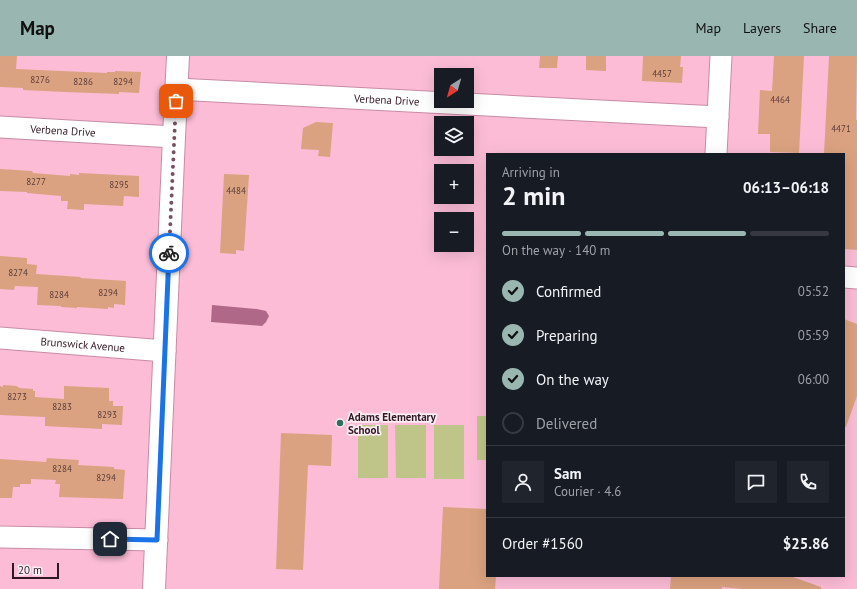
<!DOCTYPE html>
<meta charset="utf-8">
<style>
:root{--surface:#171b24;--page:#20242c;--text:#f1f3f6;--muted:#9ea1a6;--line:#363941;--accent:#99b7b0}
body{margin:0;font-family:"PT Sans",sans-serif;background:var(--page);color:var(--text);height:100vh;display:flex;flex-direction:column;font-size:15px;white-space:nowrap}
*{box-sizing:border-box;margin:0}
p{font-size:13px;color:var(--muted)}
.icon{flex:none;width:22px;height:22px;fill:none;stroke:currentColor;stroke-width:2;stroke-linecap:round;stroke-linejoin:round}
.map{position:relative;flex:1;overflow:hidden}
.details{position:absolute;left:486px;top:97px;width:359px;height:424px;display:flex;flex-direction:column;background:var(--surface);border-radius:0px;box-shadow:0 4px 16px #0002}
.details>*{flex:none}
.needle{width:26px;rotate:217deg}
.buttons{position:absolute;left:434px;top:12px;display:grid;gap:8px}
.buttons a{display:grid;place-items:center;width:40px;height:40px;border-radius:0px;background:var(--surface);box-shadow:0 4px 16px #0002;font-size:20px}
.scale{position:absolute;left:12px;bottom:10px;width:47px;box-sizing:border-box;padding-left:4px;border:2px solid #301823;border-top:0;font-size:11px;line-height:14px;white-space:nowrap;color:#301823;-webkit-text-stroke:3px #fceef3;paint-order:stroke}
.pin{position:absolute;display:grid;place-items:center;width:34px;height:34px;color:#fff;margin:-17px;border-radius:8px;box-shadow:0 2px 6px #0006}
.courier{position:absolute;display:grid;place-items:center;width:40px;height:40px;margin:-20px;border:3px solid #1a73e8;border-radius:50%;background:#fff;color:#222;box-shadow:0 1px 5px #0007}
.summary em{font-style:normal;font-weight:700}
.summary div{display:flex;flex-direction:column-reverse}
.summary{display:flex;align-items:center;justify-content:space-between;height:68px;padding:0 16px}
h1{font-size:26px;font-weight:700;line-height:30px}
.bar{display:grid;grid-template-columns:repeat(4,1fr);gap:6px 4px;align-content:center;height:48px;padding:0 16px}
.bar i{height:5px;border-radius:3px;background:var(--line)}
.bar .on{background:var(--accent)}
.bar p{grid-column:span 4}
.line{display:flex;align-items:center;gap:10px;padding:0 16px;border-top:1px solid var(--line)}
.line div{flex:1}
.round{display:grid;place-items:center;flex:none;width:42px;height:42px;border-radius:0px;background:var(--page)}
ol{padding:0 16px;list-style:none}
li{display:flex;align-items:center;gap:12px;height:44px}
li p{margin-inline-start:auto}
li .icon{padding:4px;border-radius:50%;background:var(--accent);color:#111;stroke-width:4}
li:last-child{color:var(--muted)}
li i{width:22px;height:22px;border:2px solid var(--line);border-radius:50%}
header{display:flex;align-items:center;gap:24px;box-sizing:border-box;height:56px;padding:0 20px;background:var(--accent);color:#111}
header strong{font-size:19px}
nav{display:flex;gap:22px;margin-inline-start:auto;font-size:14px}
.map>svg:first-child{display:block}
.green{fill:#bfc489}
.water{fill:#af6887}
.building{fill:#daa280}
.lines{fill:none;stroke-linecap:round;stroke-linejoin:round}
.minor-casing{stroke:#c88ba5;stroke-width:23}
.major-casing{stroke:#c88ba5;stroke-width:24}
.minor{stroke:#fff;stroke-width:21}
.major{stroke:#fff;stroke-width:22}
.done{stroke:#775162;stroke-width:4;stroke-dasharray:0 7.2}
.route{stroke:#1a73e8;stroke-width:5}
.poi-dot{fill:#2d6d5b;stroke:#fceef3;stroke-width:1.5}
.labels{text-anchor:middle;stroke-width:3.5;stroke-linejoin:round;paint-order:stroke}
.number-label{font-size:9px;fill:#5a3a3a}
.street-label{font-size:11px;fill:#301823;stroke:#fceef3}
.poi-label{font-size:11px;font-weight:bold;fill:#301823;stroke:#fceef3;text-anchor:start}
</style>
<header>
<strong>Map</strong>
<nav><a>Map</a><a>Layers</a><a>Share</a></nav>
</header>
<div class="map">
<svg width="857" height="533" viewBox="0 0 857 533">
<rect width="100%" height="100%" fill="#fcbcd6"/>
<path class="green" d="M477,360h10v44h-10z
M358,369h30v53h-30z
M395,369h31v53h-30z
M434,369h30v54h-30z"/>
<path class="water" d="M212,249l45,4 9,2 3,5 -3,6 -4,4 -51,-4z"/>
<path class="building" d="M0,0h17l-1,13 91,4v-1h8v-1l26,1 -2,21 -20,-1v2l-54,-2 -42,-2v-2l-23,-1z
M540,0h18l-1,12h-18z
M586,0h20v15l-20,-1z
M643,0h38l-1,11h3l-1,16 -40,-2z
M774,0h30l-5,97 -29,-1v-18h-12l2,-44 12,1z
M829,0h28l-1,64h1v130l-13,-1v-95h-20z
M316,66l17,1 -3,34 -12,-1 1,-6 -18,-1 2,-21z
M0,113l32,2 1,2 37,3v-2l9,1v-2l60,3v21l-15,-1 -1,10 -39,-2v6l-17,-1 1,-8h-7v-5l-34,-3v-1l-27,-1z
M224,118l25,1 -5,76 -8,-1v4l-16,-1z
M0,200l27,2v6l10,1 -1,9 45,3 -1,1 46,3 -1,24 -11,-1v4l-6,-1v2l-31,-2v1l-16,-1v-1l-24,-1 1,-18 -23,-1 -1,4 -14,-1z
M844,263l13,5v72l-11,31h-2z
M3,329l14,1v1h2v1l14,1v2h2v6l29,2v-13l45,2v13h4v5h10l-1,19 -20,-1v5l-57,-3v-9l-45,-2v-29l3,1z
M281,377l51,2 -1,31 -23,-1 -5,105 -27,-1z
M47,402l32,2 -1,5 36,2v2l11,1 -2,29 -64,-2 1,-13h-5l1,-4 -25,-1v5h-11v3h-7l-1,11h-12v-39l46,3z
M443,451l44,2v67h9l-1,13h-56z
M671,520h119l31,11v2h-79l-20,-2v2h-52z"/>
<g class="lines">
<g class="minor-casing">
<g id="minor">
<path id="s1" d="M176,33l542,28"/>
<path id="s2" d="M0,71l174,10"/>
<path d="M716,98l5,-98"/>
<path d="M844,221l13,1"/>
<path id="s3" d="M0,282l165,13"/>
<path d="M0,481l157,3"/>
</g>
</g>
<g class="major-casing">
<path id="major" d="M154,533l20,-452 4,-81"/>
</g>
<use href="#minor" class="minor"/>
<use href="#major" class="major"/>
</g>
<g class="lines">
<path class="done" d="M169,197l7,-152"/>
<path class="route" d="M110,483l47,1 12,-287"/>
</g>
<circle class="poi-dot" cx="340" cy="367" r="4"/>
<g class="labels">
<g class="number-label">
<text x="662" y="21">4457</text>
<text x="40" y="27">8276</text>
<text x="83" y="29">8286</text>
<text x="123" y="29">8294</text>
<text x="780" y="47">4464</text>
<text x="841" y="76">4471</text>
<text x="36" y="129">8277</text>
<text x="119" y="132">8295</text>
<text x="236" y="138">4484</text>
<text x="18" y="220">8274</text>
<text x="108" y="240">8294</text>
<text x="59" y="242">8284</text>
<text x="17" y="344">8273</text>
<text x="62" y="354">8283</text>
<text x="107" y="362">8293</text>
<text x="62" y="416">8284</text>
<text x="106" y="425">8294</text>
</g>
<g class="street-label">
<text dy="4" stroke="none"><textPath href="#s1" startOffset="211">Verbena Drive</textPath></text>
<text dy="4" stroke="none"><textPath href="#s2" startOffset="63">Verbena Drive</textPath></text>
<text dy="4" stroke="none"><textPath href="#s3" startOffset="83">Brunswick Avenue</textPath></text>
</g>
<g class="poi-label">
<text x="348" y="365">Adams Elementary<tspan x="348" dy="13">School</tspan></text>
</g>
</g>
</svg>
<div class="buttons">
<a><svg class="needle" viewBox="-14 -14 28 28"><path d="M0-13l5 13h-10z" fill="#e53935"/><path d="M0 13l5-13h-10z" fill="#9ea1a6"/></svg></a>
<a><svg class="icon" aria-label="layers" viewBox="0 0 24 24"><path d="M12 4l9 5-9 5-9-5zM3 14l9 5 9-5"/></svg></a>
<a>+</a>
<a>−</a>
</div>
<div class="scale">20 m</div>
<div class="pin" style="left:176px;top:45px;background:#ea580c"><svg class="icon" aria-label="bag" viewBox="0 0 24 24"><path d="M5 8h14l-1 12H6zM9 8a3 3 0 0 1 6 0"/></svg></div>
<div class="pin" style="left:110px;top:483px;background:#1f2937"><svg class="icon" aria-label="home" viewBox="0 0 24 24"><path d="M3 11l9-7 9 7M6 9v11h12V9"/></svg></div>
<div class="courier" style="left:169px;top:197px"><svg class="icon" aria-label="bike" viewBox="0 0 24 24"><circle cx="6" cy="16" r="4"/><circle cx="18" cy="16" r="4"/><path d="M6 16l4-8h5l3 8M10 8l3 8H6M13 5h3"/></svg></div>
<section class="details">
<div class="summary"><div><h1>2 min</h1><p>Arriving in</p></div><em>06:13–06:18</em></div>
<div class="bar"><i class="on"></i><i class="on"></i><i class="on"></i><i></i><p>On the way · 140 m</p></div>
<ol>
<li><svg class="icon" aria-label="check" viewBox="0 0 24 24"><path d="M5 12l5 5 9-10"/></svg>Confirmed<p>05:52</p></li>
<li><svg class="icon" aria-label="check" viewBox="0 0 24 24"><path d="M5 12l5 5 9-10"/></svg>Preparing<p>05:59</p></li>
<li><svg class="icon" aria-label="check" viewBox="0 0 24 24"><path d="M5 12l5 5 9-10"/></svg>On the way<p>06:00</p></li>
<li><i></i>Delivered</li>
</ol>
<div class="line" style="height:72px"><a class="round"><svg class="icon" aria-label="person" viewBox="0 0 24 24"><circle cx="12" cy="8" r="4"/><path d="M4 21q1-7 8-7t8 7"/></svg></a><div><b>Sam</b><p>Courier · 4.6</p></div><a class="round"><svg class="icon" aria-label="chat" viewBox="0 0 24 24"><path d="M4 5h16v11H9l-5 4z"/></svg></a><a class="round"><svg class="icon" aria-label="phone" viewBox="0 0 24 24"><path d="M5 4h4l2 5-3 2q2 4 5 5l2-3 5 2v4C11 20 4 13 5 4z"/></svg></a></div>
<div class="line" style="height:52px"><div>Order #1560</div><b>$25.86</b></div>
</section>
</div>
